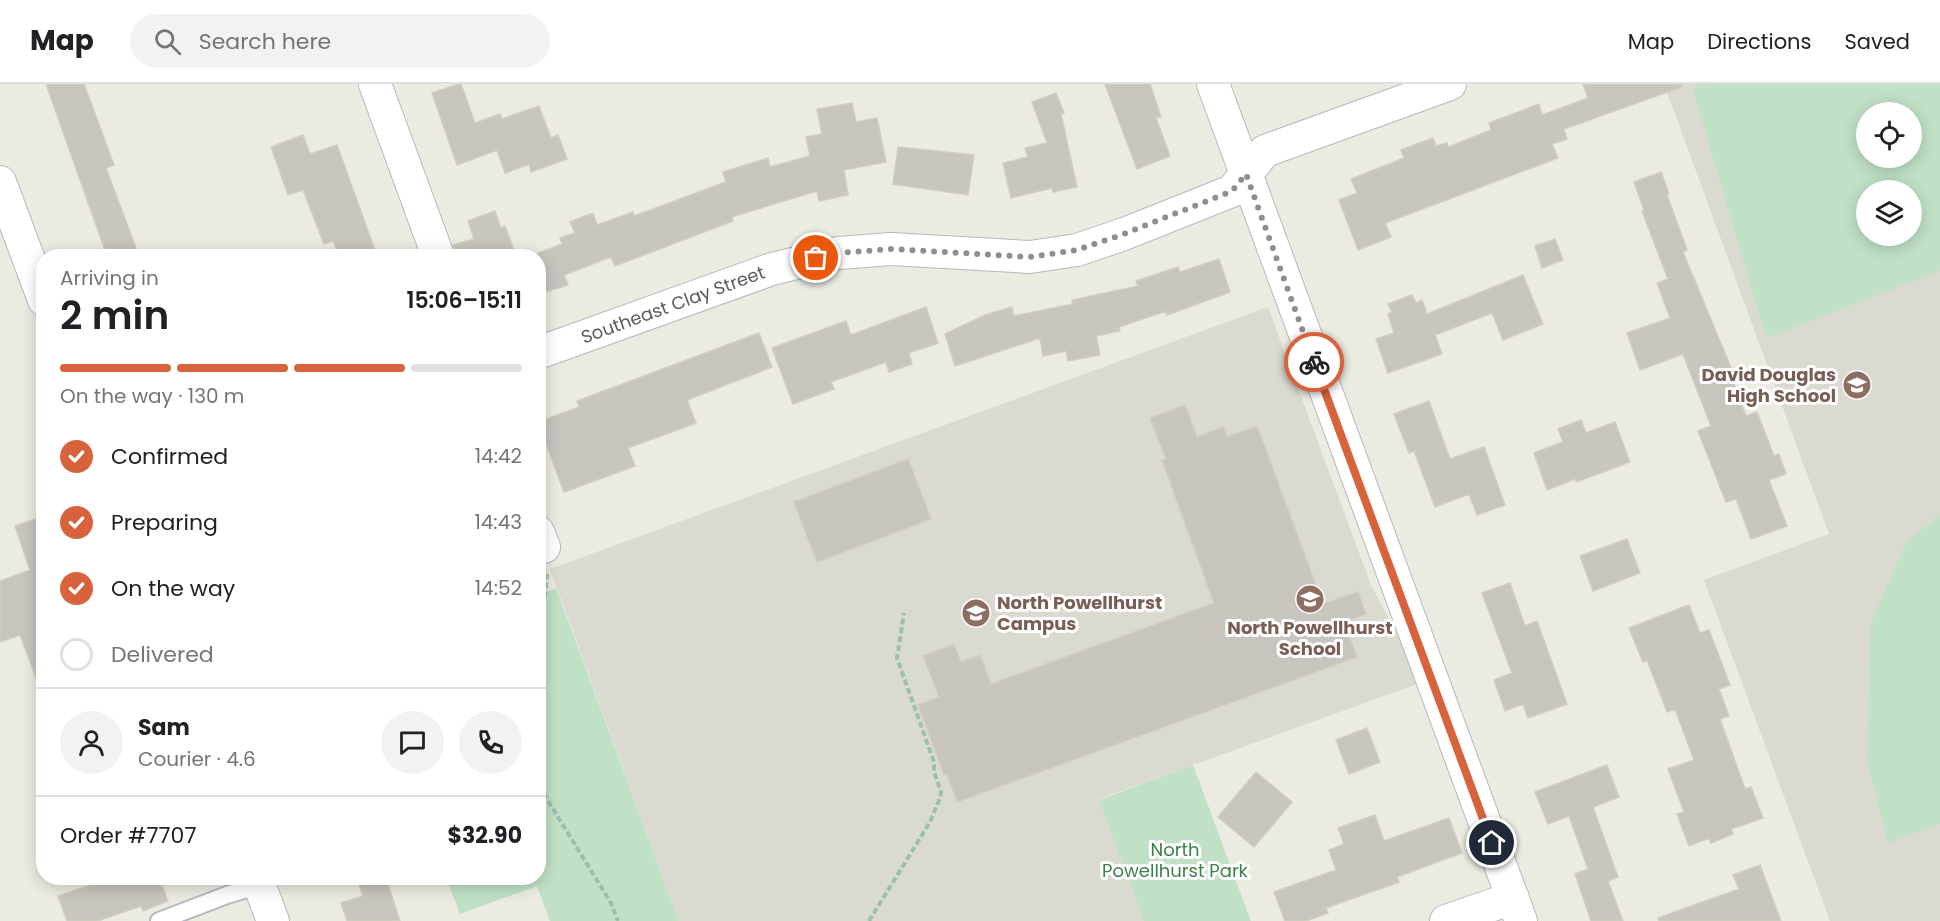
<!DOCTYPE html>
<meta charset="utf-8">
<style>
:root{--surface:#fff;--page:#f2f2f2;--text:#202124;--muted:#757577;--line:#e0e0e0;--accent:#d8623b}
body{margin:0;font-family:Poppins,sans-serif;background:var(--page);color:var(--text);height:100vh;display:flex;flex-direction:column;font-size:22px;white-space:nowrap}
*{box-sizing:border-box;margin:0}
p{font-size:20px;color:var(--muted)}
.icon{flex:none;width:33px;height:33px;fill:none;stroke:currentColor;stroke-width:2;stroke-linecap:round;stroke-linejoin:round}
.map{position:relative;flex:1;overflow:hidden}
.side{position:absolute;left:36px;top:165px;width:510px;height:636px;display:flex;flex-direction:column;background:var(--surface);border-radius:24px;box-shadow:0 3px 15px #0003}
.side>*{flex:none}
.buttons{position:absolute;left:1856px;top:18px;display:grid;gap:12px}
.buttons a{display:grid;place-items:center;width:66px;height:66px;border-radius:50%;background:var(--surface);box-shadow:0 3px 15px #0003;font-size:30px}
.pin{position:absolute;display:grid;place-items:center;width:51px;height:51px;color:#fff;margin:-26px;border:3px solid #fff;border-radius:50%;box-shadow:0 2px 6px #0007}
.courier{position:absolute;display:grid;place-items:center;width:60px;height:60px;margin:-30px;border:4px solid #d8623b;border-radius:50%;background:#fff;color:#222;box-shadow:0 2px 8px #0007}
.headline em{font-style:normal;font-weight:600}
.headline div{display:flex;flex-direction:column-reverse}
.headline{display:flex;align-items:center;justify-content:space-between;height:102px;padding:0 24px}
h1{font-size:39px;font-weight:600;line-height:45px}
.bar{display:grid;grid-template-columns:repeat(4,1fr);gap:9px 6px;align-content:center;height:72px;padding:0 24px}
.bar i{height:8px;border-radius:4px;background:var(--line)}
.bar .selected{background:var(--accent)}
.bar p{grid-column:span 4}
.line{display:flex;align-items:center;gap:15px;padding:0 24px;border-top:2px solid var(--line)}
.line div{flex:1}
.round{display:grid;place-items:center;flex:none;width:63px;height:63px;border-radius:32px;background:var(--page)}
ol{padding:0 24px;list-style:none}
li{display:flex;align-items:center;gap:18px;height:66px}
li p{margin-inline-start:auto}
li .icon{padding:6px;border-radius:50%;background:var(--accent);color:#fff;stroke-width:4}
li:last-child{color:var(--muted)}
li i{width:33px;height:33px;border:3px solid var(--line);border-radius:50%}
header{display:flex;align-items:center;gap:36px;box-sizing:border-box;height:84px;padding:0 30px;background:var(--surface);border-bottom:2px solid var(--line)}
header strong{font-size:28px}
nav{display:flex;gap:33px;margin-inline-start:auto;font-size:21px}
.search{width:420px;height:54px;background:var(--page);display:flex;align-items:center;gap:15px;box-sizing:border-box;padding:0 21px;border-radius:33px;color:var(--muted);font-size:22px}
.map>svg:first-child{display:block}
.education{fill:#dbdad0;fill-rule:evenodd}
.green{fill:#c0e1c6;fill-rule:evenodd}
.building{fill:#c7c5be;stroke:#d0cec1;stroke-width:1.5}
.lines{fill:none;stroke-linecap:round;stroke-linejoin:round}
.lane-casing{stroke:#b7b8bd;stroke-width:20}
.street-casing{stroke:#b7b8bd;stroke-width:34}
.path{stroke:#9ac1ac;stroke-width:4;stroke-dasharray:6 3;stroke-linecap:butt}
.lane{stroke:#fff;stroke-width:16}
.street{stroke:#fff;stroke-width:32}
.done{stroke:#8d8e8e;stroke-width:6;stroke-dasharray:0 10.8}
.route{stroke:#d8623b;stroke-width:8}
.labels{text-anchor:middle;stroke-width:6;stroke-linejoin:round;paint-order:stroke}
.street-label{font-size:18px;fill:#5a5c61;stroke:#fff}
.education-label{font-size:18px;font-weight:bold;fill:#785e54;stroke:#fff;text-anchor:end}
.park-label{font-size:18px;fill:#3c7f4a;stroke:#fff}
</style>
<header>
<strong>Map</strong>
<div class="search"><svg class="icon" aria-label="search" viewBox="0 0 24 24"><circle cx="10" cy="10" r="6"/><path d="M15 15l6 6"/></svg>Search here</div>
<nav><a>Map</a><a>Directions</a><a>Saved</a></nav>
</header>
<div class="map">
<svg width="1940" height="837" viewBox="0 0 1940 837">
<rect width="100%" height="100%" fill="#ecebe2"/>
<path class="education" d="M1664,0h276v837h-110l-126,-341 125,-46zM1866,28h45v46h-45zM1866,106h45v46h-45z
M1268,223l103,278 28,53 18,46 -318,115 45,122h-465l-129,-352z"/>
<path class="green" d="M1698,0h242v187l-174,67 -72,-245zM1911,28v46h-45v-46zM1911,106v46h-45v-46z
M1940,430v310l-52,19 -21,-82 4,-139 35,-79z
M556,504l123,333h-129l-13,-35 -77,28 -14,-36h92l1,-283z
M1193,681l58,156h-107l-45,-121z"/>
<path class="building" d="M46,0h38l30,81 -8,3 33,88h-32z
M458,0h3l14,39 25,-9 2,5 37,-13 12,32 7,-3 9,24 -36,13 -2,-8 -24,9 -8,-23 -40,15 -25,-72z
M1105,0h45l11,33 -5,1 14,38 -33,13z
M1583,0h99v3l-118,42 3,10 -15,5 6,14 -173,65 6,14 -33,13 -19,-50 18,-7 -6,-14 53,-21 -3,-8 32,-12 3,8 11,-3 1,4 43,-17 -2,-7 50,-19 3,11 46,-17z
M1056,9l8,20 -3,1 16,73 -24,5 -1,-4 -41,10 -8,-35 25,-6 -3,-9 22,-5 -15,-41z
M852,19l4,19 21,-4 9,44 -42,8 4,25 -29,6 -2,-10 -85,26 1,4 -118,45 -4,-9 -47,18 4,10 -30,9v-41l24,-9 -2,-6 15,-5 -5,-11 23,-9 4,12 36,-13 1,4 92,-34 -3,-10 45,-14 2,9 40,-11 -4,-19 16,-3 -5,-25z
M303,51l7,19 27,-9 40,111h-38l-6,-15 -9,3 -21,-54 -15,5 -17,-48z
M898,63l76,8 -6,40 -75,-11z
M1661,88l8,22 -2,1 20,55 -4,2 49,118 -3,1 17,45 11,-4 17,44 5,-2 7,20 -17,6 18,46 -36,13 -15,-40 -10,3 -28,-71 13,-5 -28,-72 -43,16 -13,-37 43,-15 -13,-35 11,-4 -26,-68 2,-1 -10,-28z
M495,127l6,17 4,-2 11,30h-60l-3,-11 21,-6 -6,-18z
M1555,155l8,21 -21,8 -7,-22z
M1219,175l11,33 -63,23 -1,-4 -47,16 1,4 -24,5 4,19 -32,6 -2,-10 -23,5 -3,-18 -85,28 -10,-32 40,-19 27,-8 2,9 59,-12 -1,-4 66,-14 -2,-5 42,-14 2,5z
M1523,191l20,49 -40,16 -11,-27 -57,22 7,19 -54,19 -12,-34 18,-6 -6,-19 4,-2 -4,-8 24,-9 4,8 6,-3 5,14z
M926,223l12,36 -29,10 3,11 -23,8 -3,-10 -55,20 3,7 -41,15 -21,-56 74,-27 5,14z
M759,249l13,34 -85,33 9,23 -68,25 7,18 -71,26 -26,-70 41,-15 -2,-6z
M1429,317l21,58 34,-12 21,58 -28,10 -8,-21 -34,13 -21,-56 -5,2 -15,-39z
M1185,321l12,32 26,-10 4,10 30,-11 66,178 35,-12 8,22 -22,8 13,35 -400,145 -10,-28 -3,1 -26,-70 21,-8 -16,-41 31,-12 7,18 19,-7 11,29 223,-81 -52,-143 4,-1 -16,-41z
M1581,336l5,13 29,-11 15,40 -54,20 -1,-3 -28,11 -13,-37 29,-11 -5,-13z
M908,375l23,60 -114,43 -23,-60z
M44,432v175h-3l-21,-56 -20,7v-61l30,-11 -15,-44z
M1627,455l13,34 -47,18 -13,-35z
M1510,499l15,43 12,-5 30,83 -39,14 -5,-14 -18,7 -11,-31 18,-7 -30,-80z
M1689,521l11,28 9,-3 21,55 -11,4 10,27 -9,3 25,70 6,-2 12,31 -32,11 2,5 -22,9 -2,-5 -20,8 -12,-32 7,-2 -16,-43 26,-9 -19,-51 -8,3 -20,-52 -4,2 -14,-34z
M1367,644l13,34 -31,12 -13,-34z
M1607,681l12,32 -26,10 25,70 -10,4 15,40h-32l-16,-47 13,-5 -19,-53 -21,8 -13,-32z
M1256,688l36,30 -38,45 -36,-30z
M1375,731l9,26 65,-23 13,35 -65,24 2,5 -73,26 2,5 -22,8h-21l-11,-29 62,-22 -7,-20 15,-6 -6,-16z
M1760,781l21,56h-122l-1,-3 81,-29 -6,-14z
M112,794h47l9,23 -25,10 -2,-5 -43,15h-31l-9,-25z
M357,794h29l14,43h-53l-6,-18 22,-7z"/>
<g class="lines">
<g class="lane-casing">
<path id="lane" d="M159,837l68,-26 33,-10"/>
</g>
<g class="street-casing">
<path id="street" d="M375,0l63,172
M1213,0l308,837
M0,98l44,118
M538,269l234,-84 66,-16 53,-4 139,8 47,-7 47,-16 108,-43 33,-40 185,-67
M538,448l6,15
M257,794l16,43
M1446,837l67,-23"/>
</g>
<path class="path" d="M538,530l7,-19 2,-21
M538,629l4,78 69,112 7,18
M869,837l61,-99 10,-24 1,-6 -7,-20v-10l-37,-104 7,-45"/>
<use href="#lane" class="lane"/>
<use href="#street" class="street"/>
</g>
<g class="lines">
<path class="done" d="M816,174l22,-5 53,-4 139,8 47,-7 47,-16 108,-43 14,-17 68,188"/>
<path class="route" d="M1314,278l178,481"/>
</g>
<defs>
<g id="school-disc" transform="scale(1.5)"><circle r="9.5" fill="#8d6e63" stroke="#fff"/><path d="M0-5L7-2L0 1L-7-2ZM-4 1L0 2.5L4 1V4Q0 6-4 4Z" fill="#fff"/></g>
</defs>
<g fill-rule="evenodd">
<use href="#school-disc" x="1857" y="301"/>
<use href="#school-disc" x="1310" y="515"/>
<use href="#school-disc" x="976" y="529"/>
</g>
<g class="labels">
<g class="street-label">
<text transform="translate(673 221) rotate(-20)" y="6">Southeast Clay Street</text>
</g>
<g class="education-label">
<text x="1836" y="297">David Douglas<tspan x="1836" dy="21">High School</tspan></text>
<text x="997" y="525" text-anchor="start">North Powellhurst<tspan x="997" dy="21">Campus</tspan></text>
<text x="1310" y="550" text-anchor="middle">North Powellhurst<tspan x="1310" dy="21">School</tspan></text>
</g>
<g class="park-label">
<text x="1175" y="772">North<tspan x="1175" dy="21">Powellhurst Park</tspan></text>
</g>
</g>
</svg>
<div class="buttons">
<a><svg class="icon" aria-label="locate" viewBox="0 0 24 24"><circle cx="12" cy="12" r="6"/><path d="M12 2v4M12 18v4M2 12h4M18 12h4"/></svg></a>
<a><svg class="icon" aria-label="layers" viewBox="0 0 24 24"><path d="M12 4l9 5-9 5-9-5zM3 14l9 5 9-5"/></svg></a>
</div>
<div class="pin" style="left:816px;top:174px;background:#ea580c"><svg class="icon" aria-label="bag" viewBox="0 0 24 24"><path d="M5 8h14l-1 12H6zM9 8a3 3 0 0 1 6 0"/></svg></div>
<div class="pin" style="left:1492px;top:759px;background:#1f2937"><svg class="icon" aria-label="home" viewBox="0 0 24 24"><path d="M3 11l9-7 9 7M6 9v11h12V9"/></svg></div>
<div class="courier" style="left:1314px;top:278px"><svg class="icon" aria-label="bike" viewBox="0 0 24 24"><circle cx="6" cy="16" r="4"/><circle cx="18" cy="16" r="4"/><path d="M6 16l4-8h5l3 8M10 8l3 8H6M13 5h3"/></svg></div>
<section class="side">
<div class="headline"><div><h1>2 min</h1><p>Arriving in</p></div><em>15:06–15:11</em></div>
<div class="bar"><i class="selected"></i><i class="selected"></i><i class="selected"></i><i></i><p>On the way · 130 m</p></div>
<ol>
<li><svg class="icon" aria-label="check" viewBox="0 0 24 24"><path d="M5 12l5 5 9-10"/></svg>Confirmed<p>14:42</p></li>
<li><svg class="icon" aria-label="check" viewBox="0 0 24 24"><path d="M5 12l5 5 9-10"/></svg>Preparing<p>14:43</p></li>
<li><svg class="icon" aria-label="check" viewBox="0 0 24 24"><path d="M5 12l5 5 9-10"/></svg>On the way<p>14:52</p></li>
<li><i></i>Delivered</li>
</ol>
<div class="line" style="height:108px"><a class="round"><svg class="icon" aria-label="person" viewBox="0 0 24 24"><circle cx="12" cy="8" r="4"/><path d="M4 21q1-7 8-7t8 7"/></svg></a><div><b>Sam</b><p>Courier · 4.6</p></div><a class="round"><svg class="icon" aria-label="chat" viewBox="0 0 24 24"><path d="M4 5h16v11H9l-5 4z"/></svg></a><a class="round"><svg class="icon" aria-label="phone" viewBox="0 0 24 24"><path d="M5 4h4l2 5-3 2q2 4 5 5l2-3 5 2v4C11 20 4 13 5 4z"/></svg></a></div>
<div class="line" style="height:78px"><div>Order #7707</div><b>$32.90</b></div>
</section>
</div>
